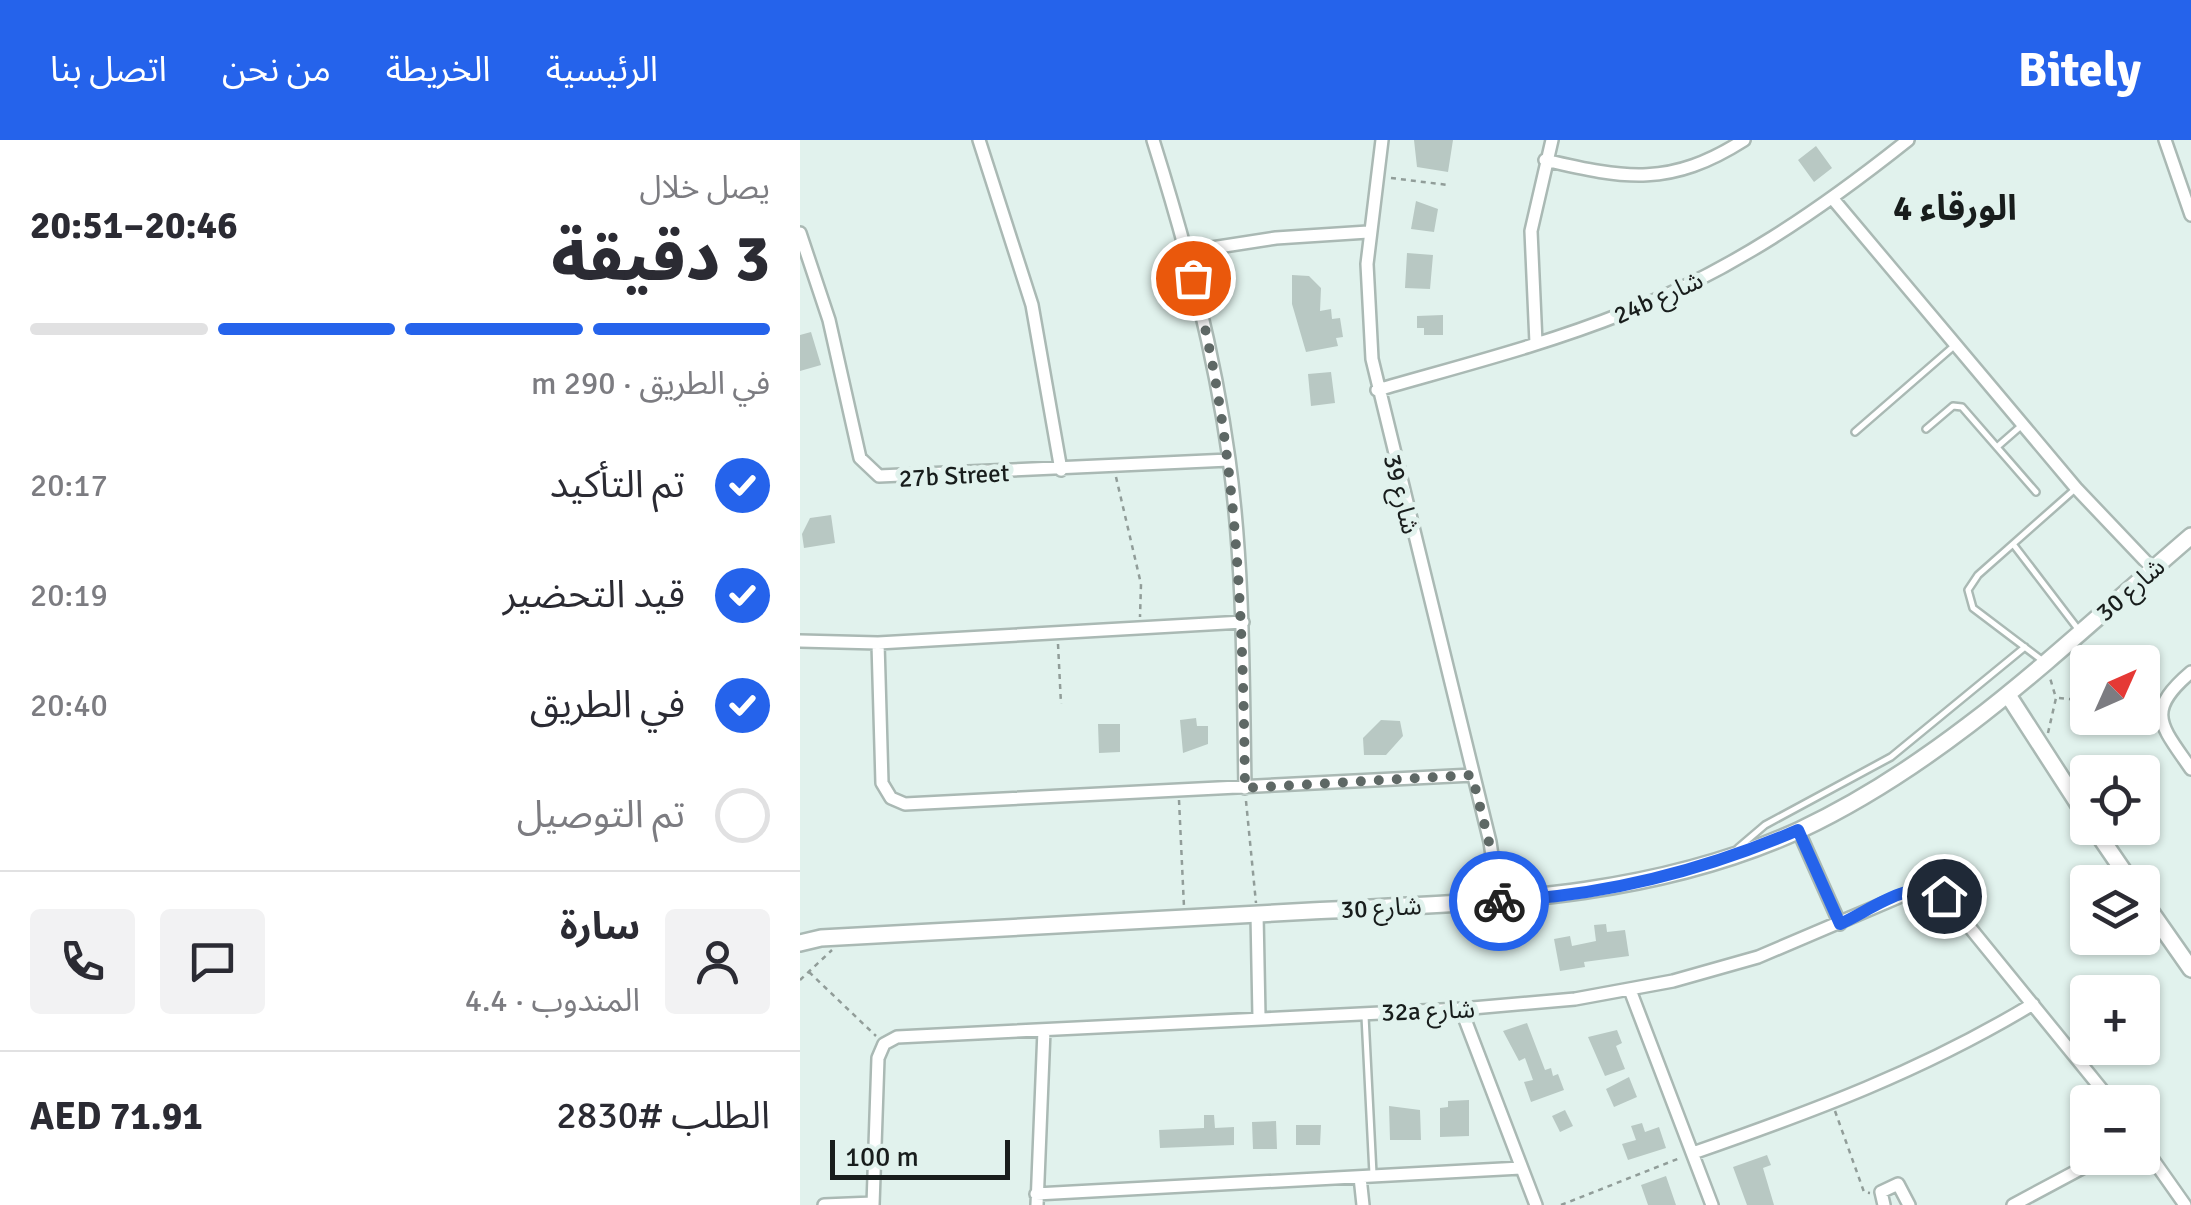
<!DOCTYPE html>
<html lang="ar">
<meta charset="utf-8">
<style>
:root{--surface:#fff;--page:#f2f2f3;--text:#2b2b33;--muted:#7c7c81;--line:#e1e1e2;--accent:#2563eb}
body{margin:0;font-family:Signika,"Noto Sans Arabic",sans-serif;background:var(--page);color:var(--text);direction:rtl;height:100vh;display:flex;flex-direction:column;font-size:38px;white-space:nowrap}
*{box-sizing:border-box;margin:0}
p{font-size:32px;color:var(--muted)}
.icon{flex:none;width:55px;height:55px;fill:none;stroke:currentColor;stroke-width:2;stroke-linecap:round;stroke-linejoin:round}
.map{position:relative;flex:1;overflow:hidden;direction:ltr}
.drawer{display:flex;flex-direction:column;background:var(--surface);width:800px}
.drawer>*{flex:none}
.needle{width:65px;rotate:45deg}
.tools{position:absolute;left:1270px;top:505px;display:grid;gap:20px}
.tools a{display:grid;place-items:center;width:90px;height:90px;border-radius:10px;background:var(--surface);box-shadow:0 2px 8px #0004;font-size:50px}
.scale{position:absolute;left:30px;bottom:25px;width:180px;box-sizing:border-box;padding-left:10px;border:5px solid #181d1c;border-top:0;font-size:28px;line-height:35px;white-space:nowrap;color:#181d1c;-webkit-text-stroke:8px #e1f2ed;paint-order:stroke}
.pin{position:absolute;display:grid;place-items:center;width:85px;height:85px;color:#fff;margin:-42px;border:5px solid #fff;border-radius:50%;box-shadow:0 2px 10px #0007}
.courier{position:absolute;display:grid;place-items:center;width:100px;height:100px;margin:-50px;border:8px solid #2563eb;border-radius:50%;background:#fff;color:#222;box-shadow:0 2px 12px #0007}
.head em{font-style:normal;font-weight:800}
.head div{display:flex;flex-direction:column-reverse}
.head{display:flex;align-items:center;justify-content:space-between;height:170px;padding:0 30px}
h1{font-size:65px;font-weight:800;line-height:75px}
.bar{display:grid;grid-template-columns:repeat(4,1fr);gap:15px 10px;align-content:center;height:120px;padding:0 30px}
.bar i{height:12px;border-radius:8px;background:var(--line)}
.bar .selected{background:var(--accent)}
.bar p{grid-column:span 4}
.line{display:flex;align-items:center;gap:25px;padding:0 30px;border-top:2px solid var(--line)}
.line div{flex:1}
.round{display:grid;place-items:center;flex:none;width:105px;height:105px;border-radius:10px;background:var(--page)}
ol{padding:0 30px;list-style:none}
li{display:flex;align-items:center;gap:30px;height:110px}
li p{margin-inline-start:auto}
li .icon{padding:10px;border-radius:50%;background:var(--accent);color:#fff;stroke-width:4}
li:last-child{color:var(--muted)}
li i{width:55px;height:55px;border:5px solid var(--line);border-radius:50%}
header{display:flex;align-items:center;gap:60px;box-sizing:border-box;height:140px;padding:0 50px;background:var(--accent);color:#fff}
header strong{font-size:48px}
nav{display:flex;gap:55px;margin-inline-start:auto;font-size:35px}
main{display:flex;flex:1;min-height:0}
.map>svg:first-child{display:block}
.building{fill:#b8c8c3}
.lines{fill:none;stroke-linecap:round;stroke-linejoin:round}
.lane-casing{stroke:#aab9b4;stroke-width:10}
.street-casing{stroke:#aab9b4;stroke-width:16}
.secondary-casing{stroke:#aab9b4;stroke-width:20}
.path{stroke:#919d99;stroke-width:2.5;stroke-dasharray:5 5;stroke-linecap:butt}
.lane{stroke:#fff;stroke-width:5}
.street{stroke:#fff;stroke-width:11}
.secondary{stroke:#fff;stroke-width:15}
.done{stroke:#5e6865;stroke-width:10;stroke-dasharray:0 18}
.route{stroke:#2563eb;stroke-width:12}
.labels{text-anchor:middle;stroke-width:10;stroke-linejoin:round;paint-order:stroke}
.street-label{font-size:25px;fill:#181d1c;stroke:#e1f2ed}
.district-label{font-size:35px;font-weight:bold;fill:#181d1c;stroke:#e1f2ed}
</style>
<header>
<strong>Bitely</strong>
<nav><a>الرئيسية</a><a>الخريطة</a><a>من نحن</a><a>اتصل بنا</a></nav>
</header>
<main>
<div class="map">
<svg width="1391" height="1065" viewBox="0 0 1391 1065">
<rect width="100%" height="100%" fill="#e1f2ed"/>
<path class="building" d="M614,0h39l-5,32 -31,-5z
M1016,6l16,22 -18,14 -16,-22z
M616,61l22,8 -4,23 -23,-3z
M607,113l26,2 -3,34 -25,-1z
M492,135l17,1 12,12 -1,23 11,-2 1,10 8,-1 3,19 -7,1 2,8 -32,6 -14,-48z
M643,175v20h-19v-7h-7v-12z
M11,192l10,33 -21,6v-36z
M531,232l4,31 -24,3 -3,-32z
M31,375l4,28 -31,5 -2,-14 8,-16z
M396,578l1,8h11v18l-25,9 -3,-33z
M581,580l19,1 3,15 -17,19h-22l-1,-17z
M298,584h22v28l-21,1z
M806,784l1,8 18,-2 4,26 -45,6 1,5 -25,4 -6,-32 16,-3 2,10 24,-5 -2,-16z
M727,883l18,47 6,-2 2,8 5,-2 6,16 -33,12 -7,-20 9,-2 -8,-22 -6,3 -16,-30z
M817,890l5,13 -6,3 9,23 -20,7 -17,-39z
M829,937l8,20 -23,10 -8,-18z
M669,960v36l-29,1v-29l8,-1v-6z
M589,966l31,4 1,30h-31z
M765,970l8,16 -13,6 -8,-16z
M404,975h10l1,13 19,-1v18l-74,3 -1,-18 45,-2z
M476,981l1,28h-24l-1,-27z
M842,983l3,9 14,-5 7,21 -38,12 -6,-16 14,-4 -5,-14z
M496,985h25l-1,20h-24z
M967,1015l4,10 -8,3 11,37h-27l-14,-38z
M866,1036l10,29h-28l-7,-20z"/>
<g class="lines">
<g class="lane-casing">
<path id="lane" d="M1126,289l27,-23 9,1 74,85
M1055,292l99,-86
M1197,307l24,-21
M1213,404l65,85
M1243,521l-70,-53 -5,-18 10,-15 96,-85
M938,708l27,-23 126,-68 134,-110
M565,876l8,158"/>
</g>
<g class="street-casing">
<path id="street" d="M179,0l53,165 29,165
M353,0c33,105 61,210 76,319 15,109 14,219 16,329
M582,0l-15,124 5,95 118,483 4,27 -4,32
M1365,0l26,75
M745,20c81,19 125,27 199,-20
M1033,59l243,289 77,81
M0,93l29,87 31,138 19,18 350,-16
M386,112l90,-14 92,-6
M736,203l-5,-112 21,-91
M577,250c83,-24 167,-45 247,-77 106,-41 196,-103 284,-173
M0,501l78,2 365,-21
M78,503l4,140 9,15 14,6 568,-29
M1391,532c-47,40 -30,53 0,97
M998,690l42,94
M698,719l8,41
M457,774l2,103
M830,850l82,215
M661,869l75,196
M1342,1004l43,61
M893,1013c121,-42 229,-82 340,-149
M560,1037l3,28
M236,1054l485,-26
M24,1065l49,-2
M73,1065l5,-147 6,-14 13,-7 564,-28 114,-10 98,-18 85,-24 162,-69 16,4 14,11 162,199
M237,1065l7,-175
M1084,1065l-3,-13 17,-8 11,21
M1213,1065l88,-47"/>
</g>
<g class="secondary-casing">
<path id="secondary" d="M1208,555l80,124
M1294,688l37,54
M1342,759l49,70
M0,803l21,-5c163,-10 327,-17 490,-27 167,-9 334,-10 489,-81 149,-70 267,-188 391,-294"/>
</g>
<path class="path" d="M591,38l57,7
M316,337l25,107 -1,33
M258,504l3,60
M1259,558l29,3
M1248,593l8,-35 -6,-20
M379,660l5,107
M446,661l10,102
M9,832l67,64
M0,840l32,-30
M1035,971l29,81 6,1
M761,1065l119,-47"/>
<use href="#lane" class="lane"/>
<use href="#street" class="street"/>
<use href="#secondary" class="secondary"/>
</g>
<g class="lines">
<path class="done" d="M393,138c44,168 50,337 52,510l227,-13 22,87 -4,39h9"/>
<path class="route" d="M699,761c104,-5 204,-30 299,-71l42,94c30,-13 71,-48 104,-28"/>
</g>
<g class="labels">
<g class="street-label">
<text transform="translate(858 157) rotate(-24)" y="9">24b شارع</text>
<text transform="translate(154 335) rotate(-3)" y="9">27b Street</text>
<text transform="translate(602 354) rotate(76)" y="9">شارع 39</text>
<text transform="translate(1330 449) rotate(-41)" y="9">شارع 30</text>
<text transform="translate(581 767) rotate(-3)" y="9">شارع 30</text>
<text transform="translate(628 870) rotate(-2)" y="9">32a شارع</text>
</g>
<g class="district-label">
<text x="1155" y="80">الورقاء 4</text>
</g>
</g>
</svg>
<div class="tools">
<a><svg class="needle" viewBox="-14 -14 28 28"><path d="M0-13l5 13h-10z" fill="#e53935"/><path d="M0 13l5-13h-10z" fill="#7c7c81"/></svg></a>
<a><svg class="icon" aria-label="locate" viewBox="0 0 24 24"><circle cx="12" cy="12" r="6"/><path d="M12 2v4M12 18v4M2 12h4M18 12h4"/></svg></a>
<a><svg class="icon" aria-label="layers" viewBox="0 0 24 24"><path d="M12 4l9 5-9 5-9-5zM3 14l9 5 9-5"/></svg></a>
<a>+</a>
<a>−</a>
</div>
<div class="scale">100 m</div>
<div class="pin" style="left:393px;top:138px;background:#ea580c"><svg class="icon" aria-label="bag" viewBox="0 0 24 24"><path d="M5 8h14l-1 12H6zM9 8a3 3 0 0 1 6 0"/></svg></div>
<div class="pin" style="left:1144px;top:756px;background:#1f2937"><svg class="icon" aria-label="home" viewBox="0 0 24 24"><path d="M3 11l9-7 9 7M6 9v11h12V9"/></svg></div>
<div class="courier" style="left:699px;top:761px"><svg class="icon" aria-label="bike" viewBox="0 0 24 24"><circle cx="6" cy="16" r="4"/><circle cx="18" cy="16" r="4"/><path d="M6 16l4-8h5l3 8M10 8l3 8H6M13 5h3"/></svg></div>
</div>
<section class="drawer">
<div class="head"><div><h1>3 دقيقة</h1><p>يصل خلال</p></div><em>20:46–20:51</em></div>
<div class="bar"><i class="selected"></i><i class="selected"></i><i class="selected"></i><i></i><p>في الطريق · 290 m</p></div>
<ol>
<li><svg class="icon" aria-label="check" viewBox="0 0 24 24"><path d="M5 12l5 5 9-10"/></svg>تم التأكيد<p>20:17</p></li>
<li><svg class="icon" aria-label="check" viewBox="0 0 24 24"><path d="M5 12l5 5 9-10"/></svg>قيد التحضير<p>20:19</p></li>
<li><svg class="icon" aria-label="check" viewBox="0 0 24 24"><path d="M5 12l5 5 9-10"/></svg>في الطريق<p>20:40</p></li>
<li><i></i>تم التوصيل</li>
</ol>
<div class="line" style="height:180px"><a class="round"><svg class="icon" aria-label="person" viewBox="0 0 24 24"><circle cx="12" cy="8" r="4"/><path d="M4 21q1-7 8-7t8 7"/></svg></a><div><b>سارة</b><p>المندوب · 4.4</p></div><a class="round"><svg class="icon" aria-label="chat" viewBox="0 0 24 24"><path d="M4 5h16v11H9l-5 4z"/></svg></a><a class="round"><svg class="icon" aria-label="phone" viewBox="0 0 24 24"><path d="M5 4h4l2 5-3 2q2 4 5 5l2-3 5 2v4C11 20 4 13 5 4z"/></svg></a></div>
<div class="line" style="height:130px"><div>الطلب #2830</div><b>AED 71.91</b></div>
</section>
</main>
